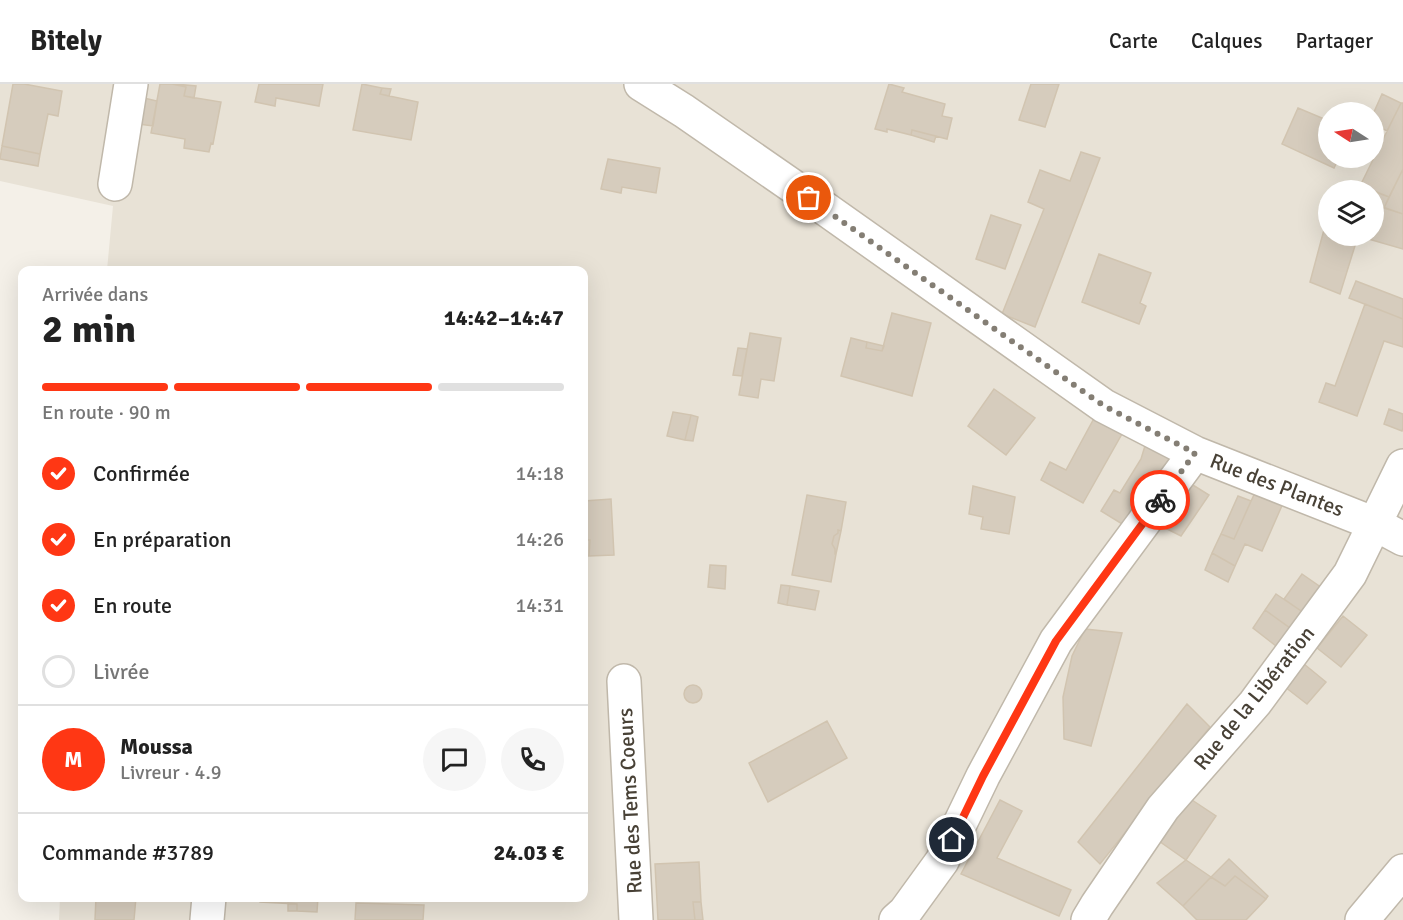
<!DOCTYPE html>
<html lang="fr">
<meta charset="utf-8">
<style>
:root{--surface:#fff;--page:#f6f6f6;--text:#222;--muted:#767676;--line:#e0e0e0;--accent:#ff3714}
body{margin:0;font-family:Signika,sans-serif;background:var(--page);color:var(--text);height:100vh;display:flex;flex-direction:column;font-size:22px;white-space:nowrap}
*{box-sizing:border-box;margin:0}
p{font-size:20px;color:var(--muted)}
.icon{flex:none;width:33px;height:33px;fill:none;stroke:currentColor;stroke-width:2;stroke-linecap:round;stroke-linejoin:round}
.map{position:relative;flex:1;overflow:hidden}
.drawer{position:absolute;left:18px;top:182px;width:570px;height:636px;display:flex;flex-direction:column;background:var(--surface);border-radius:12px;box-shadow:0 6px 24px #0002}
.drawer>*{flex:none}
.needle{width:39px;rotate:282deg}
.fabs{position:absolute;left:1318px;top:18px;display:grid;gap:12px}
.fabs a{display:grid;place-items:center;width:66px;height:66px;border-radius:50%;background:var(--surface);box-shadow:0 6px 24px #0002;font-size:30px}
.pin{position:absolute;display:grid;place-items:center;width:51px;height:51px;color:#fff;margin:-26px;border:3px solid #fff;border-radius:50%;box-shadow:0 2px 6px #0007}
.courier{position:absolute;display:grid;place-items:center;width:60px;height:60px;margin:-30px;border:4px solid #ff3714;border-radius:50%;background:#fff;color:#222;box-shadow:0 2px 8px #0007}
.summary em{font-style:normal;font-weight:700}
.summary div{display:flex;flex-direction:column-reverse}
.summary{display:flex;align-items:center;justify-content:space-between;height:102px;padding:0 24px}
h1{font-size:39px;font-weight:700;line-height:45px}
.bar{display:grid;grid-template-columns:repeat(4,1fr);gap:9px 6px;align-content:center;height:72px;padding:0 24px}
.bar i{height:8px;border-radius:4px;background:var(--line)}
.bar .on{background:var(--accent)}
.bar p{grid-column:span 4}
.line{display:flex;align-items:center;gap:15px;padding:0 24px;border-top:2px solid var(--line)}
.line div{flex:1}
.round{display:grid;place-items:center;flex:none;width:63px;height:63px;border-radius:32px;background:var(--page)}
ol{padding:0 24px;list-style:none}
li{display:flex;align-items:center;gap:18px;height:66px}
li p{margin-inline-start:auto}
li .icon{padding:6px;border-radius:50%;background:var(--accent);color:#fff;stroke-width:4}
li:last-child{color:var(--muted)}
li i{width:33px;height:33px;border:3px solid var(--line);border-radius:50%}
header{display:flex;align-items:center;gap:36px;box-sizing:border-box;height:84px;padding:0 30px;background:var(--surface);border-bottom:2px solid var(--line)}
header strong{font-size:28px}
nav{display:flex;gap:33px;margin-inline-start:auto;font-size:21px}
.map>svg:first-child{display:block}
.residential{fill:#e8e2d6;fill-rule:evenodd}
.building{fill:#d6ccbd;stroke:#d1c4b0;stroke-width:1.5}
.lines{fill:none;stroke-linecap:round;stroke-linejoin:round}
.minor-casing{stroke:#c0b8aa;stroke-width:36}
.minor{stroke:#fff;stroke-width:33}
.done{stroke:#847e74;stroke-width:6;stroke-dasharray:0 10.8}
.route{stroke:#ff3714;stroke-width:8}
.labels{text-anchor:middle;stroke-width:4.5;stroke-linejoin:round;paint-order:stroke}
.street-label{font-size:21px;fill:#484136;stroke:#fff}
</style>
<header>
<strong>Bitely</strong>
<nav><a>Carte</a><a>Calques</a><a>Partager</a></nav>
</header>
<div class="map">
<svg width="1403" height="836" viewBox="0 0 1403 836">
<rect width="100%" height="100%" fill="#f4f0e8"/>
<path class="residential" d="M0,0h1403v836h-1344l1,-23h524v-627h-477l6,-64 -113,-25zM1329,28h45v46h-45zM1329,106h45v46h-45z"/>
<path class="building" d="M13,0h11l38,7 -4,25 -10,-2 -8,40 -38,-8z
M160,0h12l14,3 -2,9 37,6 -8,42 -2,-1 -2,9 -25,-4 1,-9 -34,-6z
M176,0l20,2 -2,12 -10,-2 2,-9z
M259,0h64l-4,22 -43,-8 -1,8 -20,-4z
M362,0l20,4 -2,6 38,8 -7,38 -58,-10z
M889,0l15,4 -2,4 43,12 -3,12 10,2 -5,21 -35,-9 -1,5 -24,-6v3l-12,-3z
M1031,0h28l-14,43 -26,-7z
M382,4l9,1 -2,7 -9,-2z
M1382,10l19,9 -14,28 -13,-7v-12z
M144,14l13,3 -4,25 -14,-2z
M1401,19h2v66l-14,28 -29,-11z
M1298,24l31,13v37h10l-5,10 -52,-24z
M912,46l24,6 -2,6 -23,-7z
M2,62l38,8 -2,12 -38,-7z
M1081,68l19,6 -65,169 -33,-13 42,-105 -16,-7 12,-32 30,11z
M608,75l52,9 -4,25 -34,-6 -1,6 -20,-4z
M1403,85v45l-19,-6z
M1374,107l15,6 -5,11 -10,-4z
M1374,120l29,10v35l-45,-13 -18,58 -30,-12 15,-56 3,1 1,-4v13h45z
M991,131l30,10 -16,44 -29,-10z
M1099,170l52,19 -11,30 6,3 -7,18 -57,-22z
M1356,197l47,18v20l-54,-21z
M1365,220l38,15v28l-19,-6 -27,75 -38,-14 7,-19 9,3z
M892,229l39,10 -19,73 -71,-20 10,-38 16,4 -1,6 16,3z
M750,249l31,5 -7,43 -13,-2 -3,19 -19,-3z
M867,258l17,4 -2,5 -16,-3z
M738,264l9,1 -5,27 -9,-1z
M994,305l41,29 -29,37 -38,-29z
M1389,325l14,5v14l-1,3 -18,-7z
M1098,327l29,14 -44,78 -42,-23 9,-18 16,8z
M673,328l18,3 -6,25 -18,-4z
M691,331l7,2 -5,24 -8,-1z
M1148,352l28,27 -49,64 -26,-16 13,-21 6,3 21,-34z
M1188,398l21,13 -28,41 -22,-11z
M973,402l42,11 -6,37 -28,-5 2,-12 -14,-3z
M1257,404l27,13 -22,50 -17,-7 -10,22 -23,-13 9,-19 13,5z
M807,411l39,7 -5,29 -3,-1v3l-4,3 -2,8 3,5v5h1l-5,28 -39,-7z
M1238,412l13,5 -17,38 -13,-5z
M611,415l3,56 -25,1 1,-16h-6v-39z
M838,446l3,1 -5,23h-1v-5l-3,-5 2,-8 4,-3z
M584,456h6l-1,16h-5z
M1212,469l23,13 -7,16 -23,-12z
M710,481l16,1 -1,23 -17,-2z
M1302,490l20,14 -18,25 -20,-14z
M781,501l9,1 -3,19 -9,-2z
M790,502l29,5 -4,19 -28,-5z
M1276,510l28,19 -14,15 -25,-18z
M1265,526l25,18 -14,18 -23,-18z
M1343,532l24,19 -26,32 -24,-19z
M1085,545l37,4 -31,113 -27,-7 -1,-42 9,-41z
M1304,580l22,18 -19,22 -22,-17z
M684 610a9 9 0 1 1 18 0a9 9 0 1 1-18 0Z
M1187,620l23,23 -110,137 -22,-22z
M827,637l20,37 -79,44 -19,-39z
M1189,714l27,18 -30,44 -27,-19z
M1000,716l22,11 -25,47 74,32 -12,26 -98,-42z
M1229,775l39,37 -2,3 -31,-23 -10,10 -14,-9z
M1186,776l25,17 -28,29 -26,-23z
M699,778l2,40h-8l2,18h-37l-3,-56z
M1235,792l31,23 -20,21h-49l-14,-14 28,-29 14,9z
M96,813h40l-2,23h-39z
M260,813h58l-1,15 -20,-1v-7l-37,-2z
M693,818h8l2,18h-8z
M288,819l9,1v7h-9z
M356,819l68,2 -1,15h-68z"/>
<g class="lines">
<g class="minor-casing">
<path id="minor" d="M641,0l43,27 143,99 277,196 91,47 180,71 28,15
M115,100l16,-100
M624,597l12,239
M207,836l2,-23
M896,836l9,-8 37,-51 41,-85 73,-135 139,-188
M1088,836l9,-15 66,-97 92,-105 95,-129 53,-108
M1362,836l41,-49"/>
</g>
<use href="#minor" class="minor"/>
</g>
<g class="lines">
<path class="done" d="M809,114l295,208 91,47 -35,47"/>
<path class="route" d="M952,756l31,-64 73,-135 104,-141"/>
</g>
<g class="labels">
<g class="street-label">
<text transform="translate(1277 401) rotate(21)" y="7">Rue des Plantes</text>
<text transform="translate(1254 614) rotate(-51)" y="7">Rue de la Libération</text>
<text transform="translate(630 717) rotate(-93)" y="7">Rue des Tems Coeurs</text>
</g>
</g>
</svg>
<div class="fabs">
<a><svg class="needle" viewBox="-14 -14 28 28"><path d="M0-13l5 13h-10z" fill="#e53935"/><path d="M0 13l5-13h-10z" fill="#767676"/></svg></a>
<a><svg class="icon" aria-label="layers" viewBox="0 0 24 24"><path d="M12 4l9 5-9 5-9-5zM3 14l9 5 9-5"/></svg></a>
</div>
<div class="pin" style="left:809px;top:114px;background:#ea580c"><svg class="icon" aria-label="bag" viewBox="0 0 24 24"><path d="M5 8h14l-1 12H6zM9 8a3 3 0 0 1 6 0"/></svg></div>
<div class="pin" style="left:952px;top:756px;background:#1f2937"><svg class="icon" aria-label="home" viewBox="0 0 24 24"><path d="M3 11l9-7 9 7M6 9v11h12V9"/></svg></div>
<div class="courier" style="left:1160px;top:416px"><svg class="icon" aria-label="bike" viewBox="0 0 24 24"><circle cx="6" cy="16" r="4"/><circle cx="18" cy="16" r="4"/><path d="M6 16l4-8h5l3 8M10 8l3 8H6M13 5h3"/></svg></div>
<section class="drawer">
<div class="summary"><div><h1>2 min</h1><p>Arrivée dans</p></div><em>14:42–14:47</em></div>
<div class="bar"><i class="on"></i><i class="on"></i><i class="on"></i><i></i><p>En route · 90 m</p></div>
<ol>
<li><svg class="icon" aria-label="check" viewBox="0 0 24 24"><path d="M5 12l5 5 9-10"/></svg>Confirmée<p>14:18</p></li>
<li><svg class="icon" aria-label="check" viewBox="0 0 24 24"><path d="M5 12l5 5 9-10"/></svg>En préparation<p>14:26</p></li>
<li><svg class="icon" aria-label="check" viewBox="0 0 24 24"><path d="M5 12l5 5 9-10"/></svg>En route<p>14:31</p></li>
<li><i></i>Livrée</li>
</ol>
<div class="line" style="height:108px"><b class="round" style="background:var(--accent);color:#fff">M</b><div><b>Moussa</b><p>Livreur · 4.9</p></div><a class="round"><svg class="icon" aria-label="chat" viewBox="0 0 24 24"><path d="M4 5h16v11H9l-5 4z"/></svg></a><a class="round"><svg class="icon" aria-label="phone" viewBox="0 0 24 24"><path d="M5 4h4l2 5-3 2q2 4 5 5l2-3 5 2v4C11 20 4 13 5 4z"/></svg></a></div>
<div class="line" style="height:78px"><div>Commande #3789</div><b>24.03 €</b></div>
</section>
</div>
